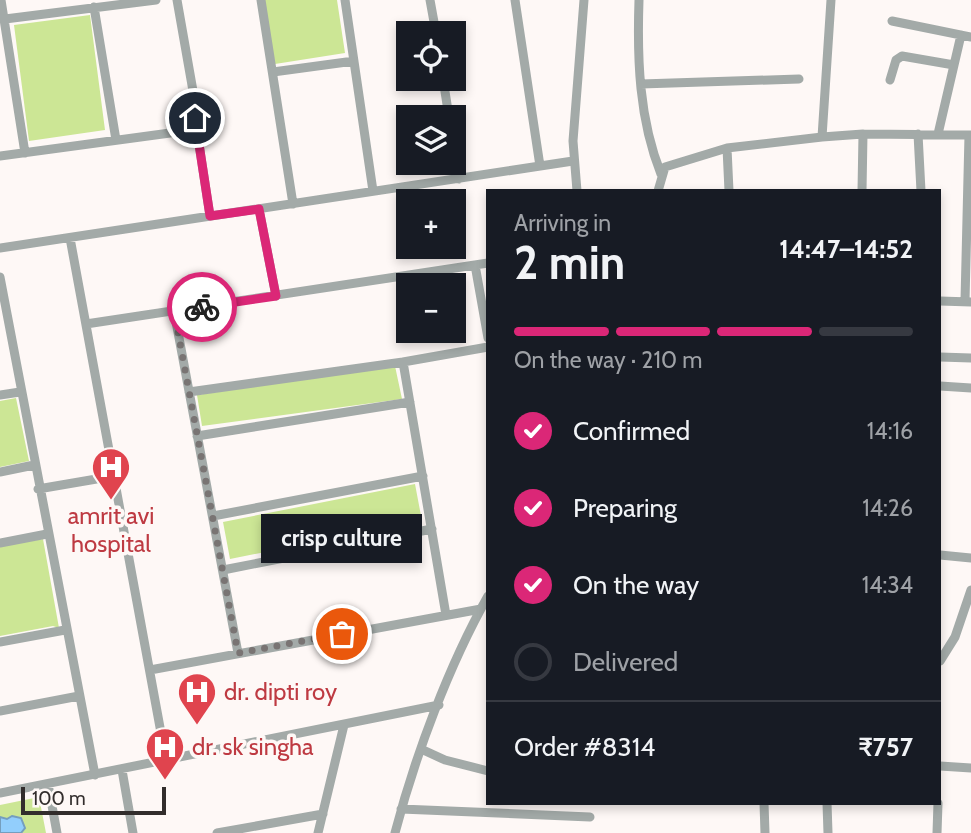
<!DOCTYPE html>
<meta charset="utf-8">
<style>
:root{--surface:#171b24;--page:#242831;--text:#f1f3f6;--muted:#9ea1a6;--line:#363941;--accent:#db2777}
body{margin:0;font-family:Cabin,sans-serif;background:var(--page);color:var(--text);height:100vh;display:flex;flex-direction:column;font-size:26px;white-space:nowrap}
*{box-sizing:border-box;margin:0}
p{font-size:23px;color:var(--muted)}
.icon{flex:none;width:38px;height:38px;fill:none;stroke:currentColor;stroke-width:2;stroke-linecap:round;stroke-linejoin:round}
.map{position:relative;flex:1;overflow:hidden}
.side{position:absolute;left:486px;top:189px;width:455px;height:616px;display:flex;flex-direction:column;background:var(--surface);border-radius:0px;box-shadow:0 4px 10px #0003}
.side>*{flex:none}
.fabs{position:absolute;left:396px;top:21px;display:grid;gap:14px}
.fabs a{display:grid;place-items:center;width:70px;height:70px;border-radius:0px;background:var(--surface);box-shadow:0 4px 10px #0003;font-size:35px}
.scale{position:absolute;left:21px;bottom:18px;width:145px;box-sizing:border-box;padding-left:7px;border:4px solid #322d2c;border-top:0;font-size:19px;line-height:24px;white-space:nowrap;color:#322d2c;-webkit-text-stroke:5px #fef8f6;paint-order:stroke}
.pin{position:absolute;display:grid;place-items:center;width:60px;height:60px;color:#fff;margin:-30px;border:4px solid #fff;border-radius:50%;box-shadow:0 2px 7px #0007}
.courier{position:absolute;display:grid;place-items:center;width:70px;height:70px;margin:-35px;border:5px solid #db2777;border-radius:50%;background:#fff;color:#222;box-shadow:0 2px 9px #0007}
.bubble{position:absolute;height:49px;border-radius:0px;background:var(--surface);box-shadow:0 4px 10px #0003;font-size:23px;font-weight:700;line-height:49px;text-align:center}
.headline em{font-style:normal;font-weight:700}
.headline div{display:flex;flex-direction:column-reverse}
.headline{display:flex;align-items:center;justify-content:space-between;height:119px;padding:0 28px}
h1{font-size:46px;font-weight:700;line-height:52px}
.bar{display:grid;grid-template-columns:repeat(4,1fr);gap:10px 7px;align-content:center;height:84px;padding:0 28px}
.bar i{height:9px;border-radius:5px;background:var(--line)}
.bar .active{background:var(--accent)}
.bar p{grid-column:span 4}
.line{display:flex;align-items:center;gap:18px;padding:0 28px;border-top:2px solid var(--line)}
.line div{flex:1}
ol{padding:0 28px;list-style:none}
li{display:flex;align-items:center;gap:21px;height:77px}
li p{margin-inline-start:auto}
li .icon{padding:7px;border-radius:50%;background:var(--accent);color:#fff;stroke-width:4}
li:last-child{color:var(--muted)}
li i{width:38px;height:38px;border:4px solid var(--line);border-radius:50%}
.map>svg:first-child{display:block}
.green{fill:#cce695}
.water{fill:#92cefc;stroke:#759ebe;stroke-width:2}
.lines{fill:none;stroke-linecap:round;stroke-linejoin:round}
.street{stroke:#a3aaa8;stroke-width:9}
.done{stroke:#797473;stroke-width:7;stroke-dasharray:0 12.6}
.route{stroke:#db2777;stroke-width:9}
.labels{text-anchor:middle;stroke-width:7;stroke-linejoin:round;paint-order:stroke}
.health-label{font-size:24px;fill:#be3a42;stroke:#fef8f6;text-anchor:start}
</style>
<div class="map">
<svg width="971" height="833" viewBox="0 0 971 833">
<rect width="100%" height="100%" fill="#fef8f6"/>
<path class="green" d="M264,0h73l8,53 -70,11z
M90,15l15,115 -76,11 -15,-116z
M395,366l7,33 -200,27 -5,-31z
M16,398l13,63 -29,6v-66z
M415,484l7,37 -192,38 -7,-37z
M43,539l16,89 -6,-2 -53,10v-90z
M39,797l7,36h-46v-28z"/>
<path class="water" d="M12,816l9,2 4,10 -4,5h-21v-16l7,2z"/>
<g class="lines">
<path class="street" d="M1,0l24,153
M261,0l32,204
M345,0l28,191
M430,0l6,33
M515,0l25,166
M639,0c-2,59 0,119 22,174
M94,7l22,133
M5,19l151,-19
M892,21l79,16
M273,72l81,-11
M443,79l6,38
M890,80l6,-20 6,-4 52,9
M641,84l158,-5
M195,118l15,98
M918,134l3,57
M938,134l23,-99
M822,137l9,-137
M453,145l6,34
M727,148l2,43
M0,156l170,-23 20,-7 6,-18 -19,-108
M577,191l-4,-50 11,-141
M658,191l7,-24 62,-19 95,-11 41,-3 108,1
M862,191l1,-57
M259,209l17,87
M70,238l96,522
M0,248l573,-87
M475,265l13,73
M0,277l95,498
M940,301l31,1
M965,301l4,-166
M174,311l64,342
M86,324l402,-61
M940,357l31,1
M940,386l31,2
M189,392l214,-30
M0,395l20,-3
M197,436l213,-34
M0,472l34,-7
M38,489l76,-13
M213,516l210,-40
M0,543l47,-9
M940,555l31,3
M223,570l209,-41
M446,615l-43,-253 85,-15
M0,642l65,-12
M940,661l15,-24 16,-47
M150,670l331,-61
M0,711l79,-15
M421,749l24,11 43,11
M940,766l31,2
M122,770l11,63
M48,784l9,49
M0,793l439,-88
M764,803l1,30
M827,803l1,30
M401,809l189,8
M217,833l106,-19
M318,833l26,-108
M395,833c20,-77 54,-168 93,-237
M937,833l1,-30"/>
</g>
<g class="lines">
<path class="done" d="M202,307l-28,4 64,342 104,-19"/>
<path class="route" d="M195,118l15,98 49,-7 17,87 -74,11"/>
</g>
<defs>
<g id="hospital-pin" transform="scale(2.0125)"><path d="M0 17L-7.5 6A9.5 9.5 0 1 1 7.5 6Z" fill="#e0444e" stroke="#fef8f6"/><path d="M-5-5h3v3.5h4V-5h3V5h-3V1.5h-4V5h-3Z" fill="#fff"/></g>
</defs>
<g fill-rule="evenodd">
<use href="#hospital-pin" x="111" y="467"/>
<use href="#hospital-pin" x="197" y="692"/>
<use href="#hospital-pin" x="165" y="747"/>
</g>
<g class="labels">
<g class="health-label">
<text x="111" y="524" text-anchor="middle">amrit avi<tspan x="111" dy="28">hospital</tspan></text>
<text x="224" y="700">dr. dipti roy</text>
<text x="192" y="755">dr. sk singha</text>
</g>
</g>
</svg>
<div class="fabs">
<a><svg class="icon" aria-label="locate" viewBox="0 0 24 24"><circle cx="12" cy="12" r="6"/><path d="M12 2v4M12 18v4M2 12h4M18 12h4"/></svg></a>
<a><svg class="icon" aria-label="layers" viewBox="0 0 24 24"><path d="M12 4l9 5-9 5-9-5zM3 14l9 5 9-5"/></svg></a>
<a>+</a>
<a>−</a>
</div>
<div class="scale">100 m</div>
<div class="pin" style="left:342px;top:634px;background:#ea580c"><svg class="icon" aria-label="bag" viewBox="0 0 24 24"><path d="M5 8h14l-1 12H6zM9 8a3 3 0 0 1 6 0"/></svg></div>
<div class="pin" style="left:195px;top:118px;background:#1f2937"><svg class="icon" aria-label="home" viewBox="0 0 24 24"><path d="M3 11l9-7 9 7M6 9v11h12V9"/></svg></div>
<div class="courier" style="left:202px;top:307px"><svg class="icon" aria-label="bike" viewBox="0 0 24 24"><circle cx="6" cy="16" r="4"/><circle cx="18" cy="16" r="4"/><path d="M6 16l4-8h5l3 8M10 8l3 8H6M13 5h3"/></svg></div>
<div class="bubble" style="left:261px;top:514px;width:161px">crisp culture</div>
<section class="side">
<div class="headline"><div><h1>2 min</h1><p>Arriving in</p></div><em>14:47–14:52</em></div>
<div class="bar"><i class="active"></i><i class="active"></i><i class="active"></i><i></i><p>On the way · 210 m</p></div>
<ol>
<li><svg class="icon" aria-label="check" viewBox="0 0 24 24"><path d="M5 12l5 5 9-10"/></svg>Confirmed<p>14:16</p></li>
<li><svg class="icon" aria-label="check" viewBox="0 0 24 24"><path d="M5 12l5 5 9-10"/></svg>Preparing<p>14:26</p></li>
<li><svg class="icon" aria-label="check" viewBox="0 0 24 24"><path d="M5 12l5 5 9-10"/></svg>On the way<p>14:34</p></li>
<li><i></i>Delivered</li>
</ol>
<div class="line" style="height:91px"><div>Order #8314</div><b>₹757</b></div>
</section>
</div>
